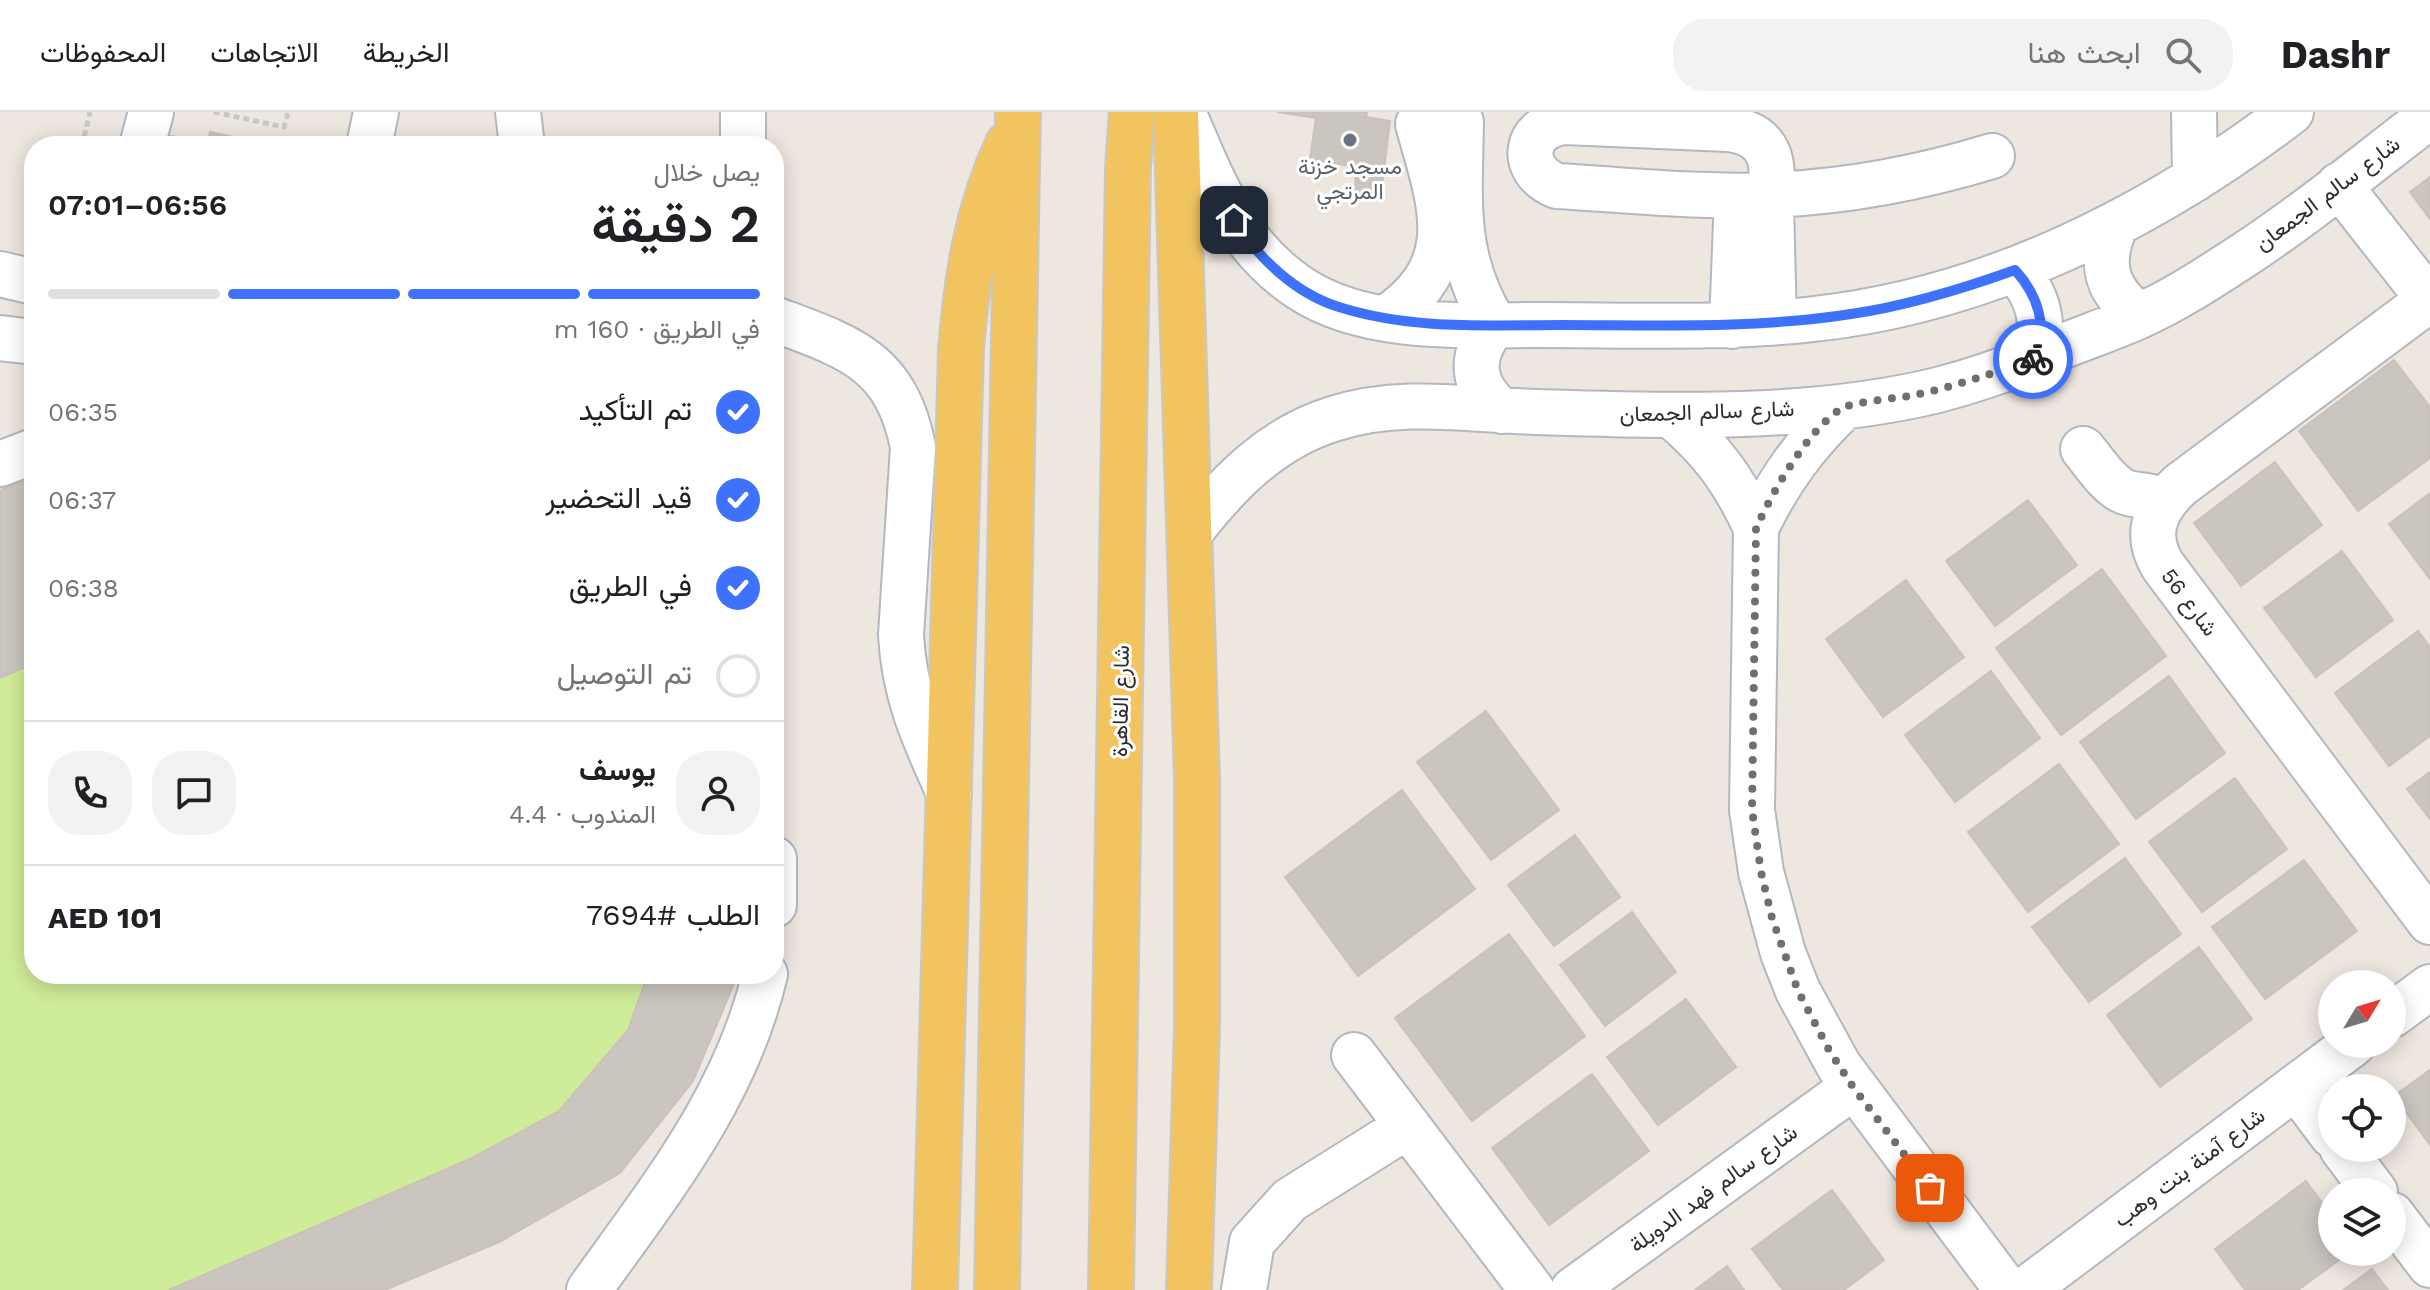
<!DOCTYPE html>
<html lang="ar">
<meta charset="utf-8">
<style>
:root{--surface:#fff;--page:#f2f2f2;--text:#202124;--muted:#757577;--line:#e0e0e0;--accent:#3f72fc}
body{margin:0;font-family:"Work Sans",Vazirmatn,sans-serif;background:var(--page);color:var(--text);direction:rtl;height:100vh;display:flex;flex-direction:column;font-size:30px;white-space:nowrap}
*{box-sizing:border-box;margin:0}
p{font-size:26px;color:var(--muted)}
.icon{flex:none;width:44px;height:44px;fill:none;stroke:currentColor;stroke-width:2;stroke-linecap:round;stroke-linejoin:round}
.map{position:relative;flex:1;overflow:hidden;direction:ltr}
.drawer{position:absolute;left:24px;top:24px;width:760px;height:848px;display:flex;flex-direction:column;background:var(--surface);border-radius:32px;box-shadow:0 4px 20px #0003;direction:rtl}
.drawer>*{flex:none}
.needle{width:52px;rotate:52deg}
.buttons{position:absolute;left:2318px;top:858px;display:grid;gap:16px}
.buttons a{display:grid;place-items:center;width:88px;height:88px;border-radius:50%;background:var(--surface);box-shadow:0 4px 20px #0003;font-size:40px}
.pin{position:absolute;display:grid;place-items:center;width:68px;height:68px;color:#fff;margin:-34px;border-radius:16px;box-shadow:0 4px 12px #0006}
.courier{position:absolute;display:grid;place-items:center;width:80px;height:80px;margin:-40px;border:6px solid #3f72fc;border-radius:50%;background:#fff;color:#222;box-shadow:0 2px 10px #0007}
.overview em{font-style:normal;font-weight:600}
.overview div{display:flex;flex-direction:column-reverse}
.overview{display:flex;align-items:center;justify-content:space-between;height:136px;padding:0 24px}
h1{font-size:52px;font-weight:600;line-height:60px}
.bar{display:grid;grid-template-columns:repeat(4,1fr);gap:12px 8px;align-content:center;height:96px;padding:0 24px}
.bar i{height:10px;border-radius:6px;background:var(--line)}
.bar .current{background:var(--accent)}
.bar p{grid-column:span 4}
.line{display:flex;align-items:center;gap:20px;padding:0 24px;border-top:2px solid var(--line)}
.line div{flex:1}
.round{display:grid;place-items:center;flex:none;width:84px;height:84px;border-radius:32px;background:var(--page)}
ol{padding:0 24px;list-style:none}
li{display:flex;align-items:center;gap:24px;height:88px}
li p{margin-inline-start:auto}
li .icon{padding:8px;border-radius:50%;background:var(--accent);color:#fff;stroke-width:4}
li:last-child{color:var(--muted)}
li i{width:44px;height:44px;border:4px solid var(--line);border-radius:50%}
header{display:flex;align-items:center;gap:48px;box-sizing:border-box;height:112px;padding:0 40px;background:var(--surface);border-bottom:2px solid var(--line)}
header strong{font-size:38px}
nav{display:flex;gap:44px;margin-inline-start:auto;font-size:28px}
.search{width:560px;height:72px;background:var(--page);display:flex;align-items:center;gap:20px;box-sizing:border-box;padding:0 28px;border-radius:32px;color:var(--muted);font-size:30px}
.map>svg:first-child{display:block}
.pitch{fill:#cfec98}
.building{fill:#cac5be;stroke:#cac2b9;stroke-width:2}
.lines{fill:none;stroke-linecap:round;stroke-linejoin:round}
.minor-casing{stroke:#b3b7c0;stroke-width:48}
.major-casing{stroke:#c8c8c8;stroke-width:48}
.path{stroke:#c8c8c8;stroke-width:5;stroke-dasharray:6 4;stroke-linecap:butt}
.minor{stroke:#fff;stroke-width:44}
.major{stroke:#f2c460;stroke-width:44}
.done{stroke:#716e6b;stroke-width:8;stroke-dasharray:0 14.4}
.route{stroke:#3f72fc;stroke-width:10}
.worship-dot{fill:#6b7280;stroke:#fff;stroke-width:3}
.labels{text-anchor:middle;stroke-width:6;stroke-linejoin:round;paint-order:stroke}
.worship-label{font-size:22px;fill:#5b616d;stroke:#fff}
.street-label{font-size:22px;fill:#2d2d2d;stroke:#fff}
</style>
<header>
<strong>Dashr</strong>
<div class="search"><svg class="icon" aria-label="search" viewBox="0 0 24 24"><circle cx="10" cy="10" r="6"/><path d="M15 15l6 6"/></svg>ابحث هنا</div>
<nav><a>الخريطة</a><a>الاتجاهات</a><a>المحفوظات</a></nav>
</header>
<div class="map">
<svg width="2430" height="1178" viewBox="0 0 2430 1178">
<rect width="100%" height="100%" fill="#eee7df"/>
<path class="pitch" d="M34,364v498h704l-45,107 -73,92 -121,69 -114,48h-385v-800z"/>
<path class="building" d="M1277,0h90l-1,5 24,4 -9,74 -26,-3 1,-25 -46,-8 6,-41z
M210,20l48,10 -1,4h-94l2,-11 43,8z
M2430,65v42l-20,-27z
M2394,248l36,47v51l-72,53 -59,-80z
M2275,350l47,63 -81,61 -47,-63z
M34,364v187l-34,15v-188z
M2430,381v86l-41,-55z
M2028,388l49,65 -82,61 -49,-65z
M2342,439l51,69 -77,57 -52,-69z
M2102,457l64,87 -105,79 -65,-87z
M1906,468l58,77 -81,60 -57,-78z
M2418,519l12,16v89l-41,30 -54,-73z
M1991,559l49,67 -85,64 -50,-67z
M2169,564l56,77 -89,66 -56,-77z
M1486,599l73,99 -68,50 -74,-98z
M2059,652l60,80 -91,68 -60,-80z
M2430,660v47l-23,-30z
M2235,666l52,71 -85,63 -53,-70z
M1402,678l73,99 -117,87 -73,-99z
M1575,723l45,62 -66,49 -46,-61z
M2125,746l56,76 -92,68 -57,-75z
M2304,748l53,71 -92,68 -53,-72z
M1632,800l44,60 -71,54 -45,-61z
M1509,822l76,102 -113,85 -77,-103z
M2199,835l53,72 -92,68 -53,-72z
M648,862h90l-45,107 -73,92 -121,69 -114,48h-216l303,-132 87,-47 69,-81z
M1686,887l50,68 -78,58 -51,-68z
M2430,958v75l-36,-49z
M1592,962l57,77 -100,74 -57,-77z
M2306,1069l26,35v36h18l-52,38h-53l-30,-41z
M1832,1078l52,70 -40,30h-61l-31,-41z
M1727,1154l17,24h-49z
M2372,1157l16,21h-45z"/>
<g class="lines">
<g class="minor-casing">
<path id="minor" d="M518,0l4,34
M1183,0c30,69 52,133 117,176 66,44 166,37 242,37 90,0 182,4 272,-6 175,-19 339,-102 477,-207
M2194,0l1,67
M142,34l9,-34
M369,34l7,-34
M743,34v-34
M2339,73l91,116
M2116,113c-18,39 -10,66 24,91
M2015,158c24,26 31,54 20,88
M0,162l34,8
M2429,188l-249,185c-26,24 -36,50 -17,81l267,356
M1386,206c81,-54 53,-117 32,-194l43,-2c-1,77 -9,135 34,203 -27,31 -24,61 7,86
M774,207c75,28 122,41 139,128l-12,188c3,60 23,103 48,158
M1774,210c-1,-39 -2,-79 -3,-118 0,-15 3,-37 -3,-50 -7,-17 -23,-23 -40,-25l-163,-7c-42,4 -47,49 -8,64 70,4 143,12 213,9 76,-3 150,-17 222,-39
M1732,214l5,-130
M0,226l34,4
M1844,295c-38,36 -65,73 -88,121l-4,282 9,62 22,81 15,38 41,75 168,224
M1672,304c40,34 62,64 84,112
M2083,337c11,13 25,36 42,43 14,5 25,1 38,11
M0,352l34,-13
M1191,419c38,-49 81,-93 142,-112 68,-22 135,-9 204,-7 131,4 273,9 401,-22 42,-11 83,-26 123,-43 25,-10 51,-19 76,-30 37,-16 73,-40 107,-62 64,-42 124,-92 186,-139
M774,747v46
M2392,903l38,-28
M1354,943l178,235
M2296,975l36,48
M2342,1036l33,44
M2392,1103l38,50
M589,1178c72,-101 147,-193 176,-316
M1244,1178l8,-48 38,-42 118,-74
M1573,1178l280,-203
M2025,1178l328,-246"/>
</g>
<g class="major-casing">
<path id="major" d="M1176,0l21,667v248l-8,263
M935,1178l26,-941c6,-72 16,-139 47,-205
M997,1178l21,-1178
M1111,1178l17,-1122 4,-56"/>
</g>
<path class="path" d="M214,0l70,15 4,-15
M82,34l8,-34"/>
<use href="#minor" class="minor"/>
<use href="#major" class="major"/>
</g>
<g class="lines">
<path class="done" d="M1930,1076l-77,-101 -24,-37 -31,-59 -26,-73 -11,-46 -9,-62 4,-282c18,-38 50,-96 86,-120 10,-6 58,-10 73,-13 41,-9 79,-22 118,-36"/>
<path class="route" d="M1234,108c24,38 62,74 105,87 72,23 148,18 222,18 97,0 194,4 290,-11 56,-8 111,-25 164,-44 22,24 35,58 18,89"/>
</g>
<circle class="worship-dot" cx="1350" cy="28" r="8"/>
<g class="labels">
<g class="worship-label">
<text x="1350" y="62">مسجد خزنة<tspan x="1350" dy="25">المرتجي</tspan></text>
</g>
<g class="street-label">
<text transform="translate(2327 81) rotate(-37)" y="8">شارع سالم الجمعان</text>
<text transform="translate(1707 299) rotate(-2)" y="8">شارع سالم الجمعان</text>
<text transform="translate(2190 490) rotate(53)" y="8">شارع 56</text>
<text transform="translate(1120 589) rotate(-89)" y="8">شارع القاهرة</text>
<text transform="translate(2189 1055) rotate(-37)" y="8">شارع آمنة بنت وهب</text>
<text transform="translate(1713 1076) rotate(-36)" y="8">شارع سالم فهد الدويلة</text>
</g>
</g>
</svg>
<div class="buttons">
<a><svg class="needle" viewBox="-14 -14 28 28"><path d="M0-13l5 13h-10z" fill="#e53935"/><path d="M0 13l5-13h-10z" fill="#757577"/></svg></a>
<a><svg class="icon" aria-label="locate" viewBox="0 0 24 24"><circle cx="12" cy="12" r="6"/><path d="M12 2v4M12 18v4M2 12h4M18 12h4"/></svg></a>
<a><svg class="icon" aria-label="layers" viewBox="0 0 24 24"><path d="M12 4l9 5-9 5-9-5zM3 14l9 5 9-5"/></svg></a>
</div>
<div class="pin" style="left:1930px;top:1076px;background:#ea580c"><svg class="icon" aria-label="bag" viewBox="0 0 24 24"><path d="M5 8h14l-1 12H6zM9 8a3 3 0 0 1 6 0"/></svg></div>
<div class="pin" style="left:1234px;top:108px;background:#1f2937"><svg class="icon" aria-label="home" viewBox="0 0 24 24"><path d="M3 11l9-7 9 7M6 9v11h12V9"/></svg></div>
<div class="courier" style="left:2033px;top:247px"><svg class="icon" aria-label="bike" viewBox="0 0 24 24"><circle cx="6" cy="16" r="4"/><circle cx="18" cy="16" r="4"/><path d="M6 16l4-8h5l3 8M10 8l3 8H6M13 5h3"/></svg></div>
<section class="drawer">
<div class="overview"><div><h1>2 دقيقة</h1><p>يصل خلال</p></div><em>06:56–07:01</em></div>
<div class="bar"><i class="current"></i><i class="current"></i><i class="current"></i><i></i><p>في الطريق · 160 m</p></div>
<ol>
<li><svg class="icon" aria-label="check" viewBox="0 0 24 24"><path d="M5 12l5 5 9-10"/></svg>تم التأكيد<p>06:35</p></li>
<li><svg class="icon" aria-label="check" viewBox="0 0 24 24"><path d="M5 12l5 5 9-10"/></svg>قيد التحضير<p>06:37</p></li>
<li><svg class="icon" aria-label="check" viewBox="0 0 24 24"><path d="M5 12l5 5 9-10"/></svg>في الطريق<p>06:38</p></li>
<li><i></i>تم التوصيل</li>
</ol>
<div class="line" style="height:144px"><a class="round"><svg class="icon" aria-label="person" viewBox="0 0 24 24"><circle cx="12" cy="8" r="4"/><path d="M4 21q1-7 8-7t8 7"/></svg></a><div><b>يوسف</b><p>المندوب · 4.4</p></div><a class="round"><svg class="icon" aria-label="chat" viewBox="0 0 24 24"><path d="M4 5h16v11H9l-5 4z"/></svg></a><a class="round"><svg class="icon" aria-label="phone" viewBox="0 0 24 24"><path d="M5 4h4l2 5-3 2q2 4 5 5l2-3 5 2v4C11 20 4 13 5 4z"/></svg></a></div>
<div class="line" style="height:104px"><div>الطلب #7694</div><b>AED 101</b></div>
</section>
</div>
